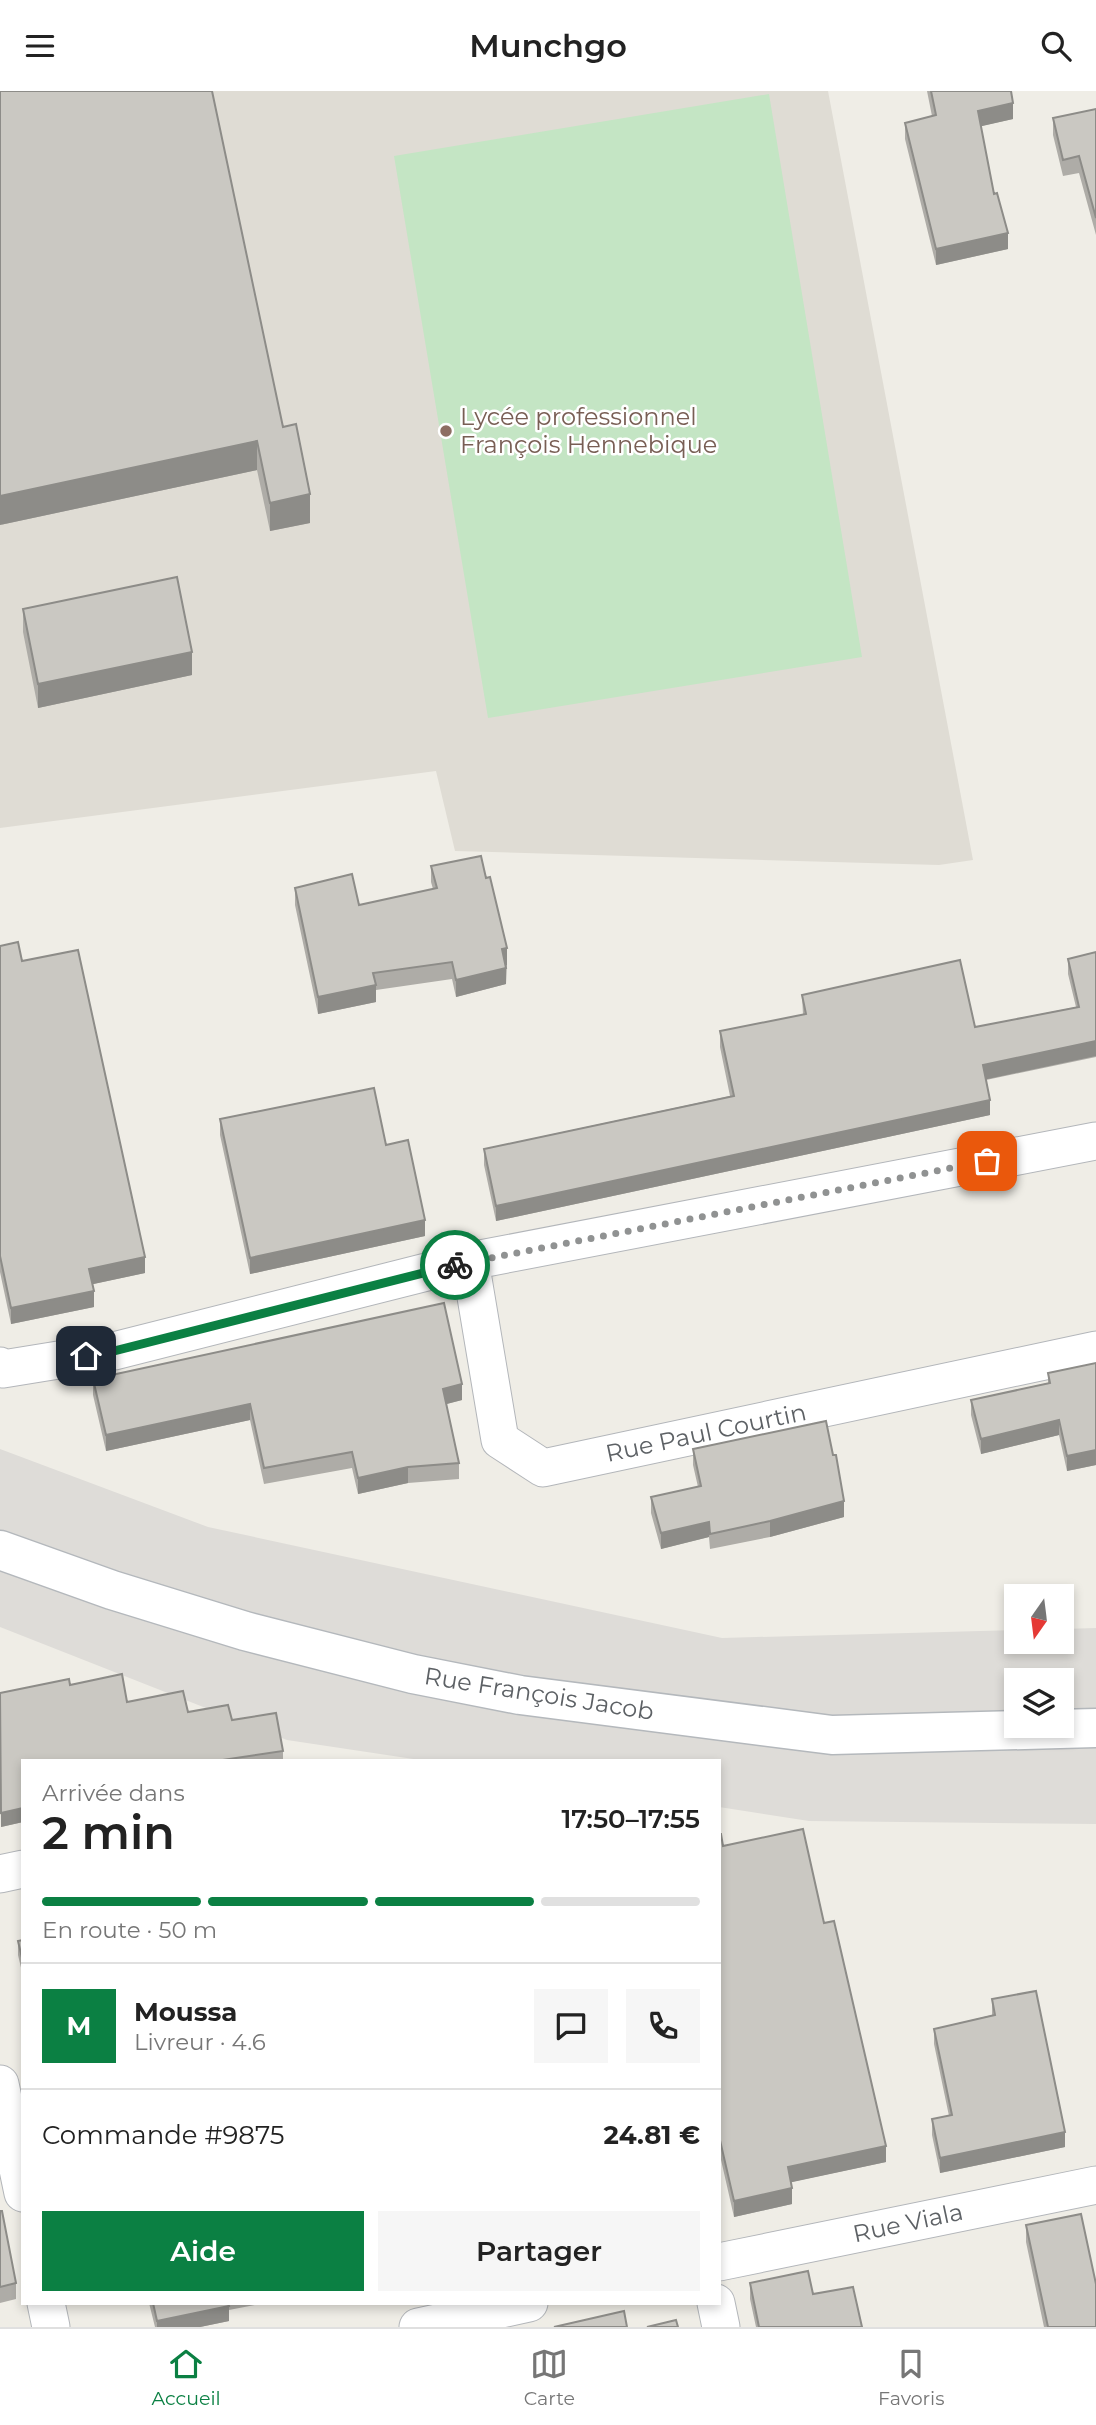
<!DOCTYPE html>
<html lang="fr">
<meta charset="utf-8">
<style>
:root{--surface:#fff;--page:#f6f6f6;--text:#222;--muted:#767676;--line:#e0e0e0;--accent:#0b8043}
body{margin:0;font-family:Montserrat,sans-serif;background:var(--page);color:var(--text);height:100vh;display:flex;flex-direction:column;font-size:26px;white-space:nowrap}
*{box-sizing:border-box;margin:0}
p{font-size:23px;color:var(--muted)}
.icon{flex:none;width:38px;height:38px;fill:none;stroke:currentColor;stroke-width:2;stroke-linecap:round;stroke-linejoin:round}
.map{position:relative;flex:1;overflow:hidden}
.drawer{position:absolute;left:21px;top:1668px;width:700px;height:546px;display:flex;flex-direction:column;background:var(--surface);border-radius:0px;box-shadow:0 4px 10px #0003}
.drawer>*{flex:none}
.needle{width:46px;rotate:194deg}
.tools{position:absolute;left:1004px;top:1493px;display:grid;gap:14px}
.tools a{display:grid;place-items:center;width:70px;height:70px;border-radius:0px;background:var(--surface);box-shadow:0 4px 10px #0003;font-size:35px}
.pin{position:absolute;display:grid;place-items:center;width:60px;height:60px;color:#fff;margin:-30px;border-radius:14px;box-shadow:0 4px 10px #0006}
.courier{position:absolute;display:grid;place-items:center;width:70px;height:70px;margin:-35px;border:5px solid #0b8043;border-radius:50%;background:#fff;color:#222;box-shadow:0 2px 9px #0007}
.summary em{font-style:normal;font-weight:600}
.summary div{display:flex;flex-direction:column-reverse}
.summary{display:flex;align-items:center;justify-content:space-between;height:119px;padding:0 21px}
h1{font-size:46px;font-weight:600;line-height:52px}
.bar{display:grid;grid-template-columns:repeat(4,1fr);gap:10px 7px;align-content:center;height:84px;padding:0 21px}
.bar i{height:9px;border-radius:5px;background:var(--line)}
.bar .active{background:var(--accent)}
.bar p{grid-column:span 4}
.line{display:flex;align-items:center;gap:18px;padding:0 21px;border-top:2px solid var(--line)}
.line div{flex:1}
.round{display:grid;place-items:center;flex:none;width:74px;height:74px;border-radius:0px;background:var(--page)}
.cta{display:flex;gap:14px;margin-top:auto;padding:14px 21px}
.cta a{flex:1;height:80px;border-radius:0px;background:var(--accent);color:#fff;font-size:28px;font-weight:600;line-height:80px;text-align:center}
.cta a+a{background:var(--page);color:var(--text)}
header{display:flex;justify-content:space-between;align-items:center;height:91px;padding:0 21px;background:var(--surface);font-size:32px;font-weight:600}
.tab-bar{display:flex;justify-content:space-around;align-items:center;height:98px;border-top:2px solid var(--line);background:var(--surface);font-size:19px;color:var(--muted)}
.tab-bar a{display:grid;justify-items:center;gap:4px}
.tab-bar .active{color:var(--accent)}
.map>svg:first-child{display:block}
.industrial{fill:#dedcd8;fill-rule:evenodd}
.education{fill:#dfdcd4}
.green{fill:#c4e5c4}
.lines{fill:none;stroke-linecap:round;stroke-linejoin:round}
.street-casing{stroke:#b3b6ba;stroke-width:39}
.secondary-casing{stroke:#b4b8bc;stroke-width:41}
.street{stroke:#fff;stroke-width:37}
.secondary{stroke:#fff;stroke-width:38}
.wall{fill:#aeaca7}
.shaded-wall{fill:#8d8c88}
.building{fill:#cac8c2;stroke:#8d8c88;stroke-width:2}
.done{stroke:#909292;stroke-width:7;stroke-dasharray:0 12.6}
.route{stroke:#0b8043;stroke-width:9}
.education-dot{fill:#8d6e63;stroke:#fff;stroke-width:2.5}
.labels{text-anchor:middle;stroke-width:5;stroke-linejoin:round;paint-order:stroke}
.education-label{font-size:24px;fill:#785e54;stroke:#fff;text-anchor:start}
.street-label{font-size:24px;fill:#5d6165;stroke:#fff}
</style>
<header><svg class="icon" aria-label="menu" viewBox="0 0 24 24"><path d="M4 6h16M4 12h16M4 18h16"/></svg>Munchgo<svg class="icon" aria-label="search" viewBox="0 0 24 24"><circle cx="10" cy="10" r="6"/><path d="M15 15l6 6"/></svg></header>
<div class="map">
<svg width="1096" height="2236" viewBox="0 0 1096 2236">
<rect width="100%" height="100%" fill="#efede6"/>
<path class="industrial" d="M0,1358l208,78 514,111 295,-8v11h45v-12l34,-1v196l-287,-3 -90,-14v-46l-299,-1 -133,-20 -287,-113zM1017,1589h45v45h-45z"/>
<path class="education" d="M0,0h828l145,769 -34,5 -484,-14 -19,-80 -436,57z"/>
<path class="green" d="M769,3l93,563 -374,61 -94,-562z"/>
<g class="lines">
<g class="street-casing">
<path id="street" d="M470,1170l30,179 43,28 553,-118
M0,1275l3,3 111,-18 356,-90 626,-120
M0,1783l23,-5
M0,1993l23,109
M719,2171l377,-77
M46,2212l5,24
M716,2212l5,24
M418,2236l111,-24"/>
</g>
<g class="secondary-casing">
<path id="secondary" d="M0,1459l112,40 133,41 168,43 107,21 312,40 264,-7"/>
</g>
<use href="#street" class="street"/>
<use href="#secondary" class="secondary"/>
</g>
<path class="wall" d="M927,0h84l2,28 -32,7 13,68 14,55 -72,16 -31,-126v-16l27,-7z
M1096,18v126l-17,-62 -16,3 -10,-41v-17z
M283,336l27,96 -40,8 -13,-61 -257,55z
M23,518l169,66 -154,33 -15,-76z
M431,775l76,99 -1,19 -50,13 -4,-18 -76,11v12l-58,12 -23,-109v-17l64,17 74,-16 -2,-7z
M0,855l22,15 123,312 -52,11 1,23 -83,17 -11,-52z
M1096,861v105l-110,23 4,35 -494,106 -12,-56v-16l246,-53 -10,-49v-16l83,-16 -1,-20 173,32 101,-20 -8,-33v-15z
M220,1028l166,26 39,91 -175,38 -30,-139z
M1096,1272v102l-29,6 -8,-36 -78,19 -10,-39v-15l77,-17v-10z
M93,1288l369,21 -16,4 13,59v16l-51,4 -50,11 -6,-26 -88,16 -14,-64 -144,31 -13,-56z
M693,1358l151,68 -74,20 -60,12 -1,-12 -48,12 -10,-36v-16l47,-10 -5,-22z
M70,1594l57,17 105,18 51,31v10h-260v61l-22,5 -1,-134z
M719,1743l4,12 101,77 62,239 -95,20 1,22 -58,13 -15,-66z
M23,1849v36l-5,-21v-14z
M992,1908l73,148 -125,26 -8,-38v-16l17,-3 -15,-72v-15l58,-14z
M0,2120l16,72v16l-16,4z
M1026,2134l70,102h-52l-18,-85z
M750,2192l63,11 49,33h-106l-6,-28z
M149,2212h116l-36,7v11l-29,6h-45z"/>
<path class="shaded-wall" d="M1013,12v16l-35,8v-16z
M1008,142v16l-72,16v-16z
M257,350v29l-257,55v-29z
M310,403v29l-40,8v-28z
M192,561v23l-154,33v-24z
M507,857v17l-5,1v-17z
M506,877v16l-50,13v-17z
M376,894v17l-58,12v-17z
M1096,950v15l-113,24v-15z
M990,1009v15l-494,106v-15z
M425,1129v16l-175,38v-16z
M145,1166v16l-56,12v-16z
M94,1200v16l-83,17v-16z
M462,1293v16l-19,5v-16z
M250,1313v16l-144,31v-16z
M1059,1329v15l-78,19v-15z
M1096,1359v15l-29,6v-15z
M408,1376v16l-50,11v-16z
M844,1410v16l-74,20v-16z
M709,1431v15l-48,12v-16z
M23,1717v14l-22,5v-14z
M1065,2041v15l-125,26v-15z
M886,2055v16l-98,21v-16z
M792,2097v16l-58,13v-16z
M229,2215v15l-29,6h-43v-6z"/>
<path class="building" d="M0,0h212l71,336 13,-3 14,70 -40,9 -13,-62 -257,55z
M931,0h80l2,12 -35,8 16,83 3,-1 11,40 -72,16 -31,-126 31,-8z
M1096,18v109l-17,-62 -16,4 -10,-42z
M177,486l15,75 -154,32 -15,-75z
M481,765l5,22 4,-1 17,71 -5,1 4,19 -50,12 -4,-18 -79,11 3,12 -58,12 -23,-109 57,-14 7,31 78,-17 -6,-22z
M18,851l4,19 56,-11 67,307 -56,12 5,22 -83,17 -11,-52v-310z
M1096,861v89l-113,24 7,35 -494,106 -12,-57 250,-53 -14,-65 86,-17 -4,-19 158,-35 15,67 104,-20 -11,-48z
M374,997l12,57 22,-5 17,80 -175,38 -30,-139z
M444,1212l18,81 -19,5 16,74 -51,4 -50,11 -6,-26 -88,16 -14,-64 -144,31 -13,-56z
M1096,1272v87l-29,6 -8,-36 -78,19 -10,-39 79,-17 -2,-10z
M826,1330l7,34h3l8,46 -74,20 -60,13 -1,-12 -48,11 -10,-36 50,-11 -8,-37z
M122,1583l5,28 56,-11 5,21 40,-7 4,15 44,-7 7,38 -67,10h-193v47l-22,5 -1,-120 69,-14 1,6z
M803,1738l21,94 10,-2 52,225 -98,21 4,21 -58,13 -15,-65v-302h2l2,12z
M23,1849v22l-5,-21z
M1036,1900l29,141 -125,26 -8,-39 20,-4 -18,-86 61,-14 -3,-16z
M0,2120h2l14,72 -16,4z
M1081,2123l15,70v43h-48l-22,-102z
M808,2180l5,23 40,-7 9,40h-103l-9,-44z
M153,2212h75l1,3 -72,15z
M624,2220l3,16h-73z
M676,2229l2,7h-31z"/>
<g class="lines">
<path class="done" d="M455,1174l532,-104"/>
<path class="route" d="M86,1265l28,-5 341,-86"/>
</g>
<circle class="education-dot" cx="446" cy="340" r="7"/>
<g class="labels">
<g class="education-label">
<text x="460" y="334">Lycée professionnel<tspan x="460" dy="28">François Hennebique</tspan></text>
</g>
<g class="street-label">
<text transform="translate(706 1342) rotate(-12)" y="8">Rue Paul Courtin</text>
<text transform="translate(539 1603) rotate(9)" y="8">Rue François Jacob</text>
<text transform="translate(908 2132) rotate(-12)" y="8">Rue Viala</text>
</g>
</g>
</svg>
<div class="tools">
<a><svg class="needle" viewBox="-14 -14 28 28"><path d="M0-13l5 13h-10z" fill="#e53935"/><path d="M0 13l5-13h-10z" fill="#767676"/></svg></a>
<a><svg class="icon" aria-label="layers" viewBox="0 0 24 24"><path d="M12 4l9 5-9 5-9-5zM3 14l9 5 9-5"/></svg></a>
</div>
<div class="pin" style="left:987px;top:1070px;background:#ea580c"><svg class="icon" aria-label="bag" viewBox="0 0 24 24"><path d="M5 8h14l-1 12H6zM9 8a3 3 0 0 1 6 0"/></svg></div>
<div class="pin" style="left:86px;top:1265px;background:#1f2937"><svg class="icon" aria-label="home" viewBox="0 0 24 24"><path d="M3 11l9-7 9 7M6 9v11h12V9"/></svg></div>
<div class="courier" style="left:455px;top:1174px"><svg class="icon" aria-label="bike" viewBox="0 0 24 24"><circle cx="6" cy="16" r="4"/><circle cx="18" cy="16" r="4"/><path d="M6 16l4-8h5l3 8M10 8l3 8H6M13 5h3"/></svg></div>
<section class="drawer">
<div class="summary"><div><h1>2 min</h1><p>Arrivée dans</p></div><em>17:50–17:55</em></div>
<div class="bar"><i class="active"></i><i class="active"></i><i class="active"></i><i></i><p>En route · 50 m</p></div>
<div class="line" style="height:126px"><b class="round" style="background:var(--accent);color:#fff">M</b><div><b>Moussa</b><p>Livreur · 4.6</p></div><a class="round"><svg class="icon" aria-label="chat" viewBox="0 0 24 24"><path d="M4 5h16v11H9l-5 4z"/></svg></a><a class="round"><svg class="icon" aria-label="phone" viewBox="0 0 24 24"><path d="M5 4h4l2 5-3 2q2 4 5 5l2-3 5 2v4C11 20 4 13 5 4z"/></svg></a></div>
<div class="line" style="height:91px"><div>Commande #9875</div><b>24.81 €</b></div>
<div class="cta"><a>Aide</a><a>Partager</a></div>
</section>
</div>
<nav class="tab-bar">
<a class="active"><svg class="icon" aria-label="home" viewBox="0 0 24 24"><path d="M3 11l9-7 9 7M6 9v11h12V9"/></svg>Accueil</a>
<a><svg class="icon" aria-label="map" viewBox="0 0 24 24"><path d="M3 6l6-2 6 2 6-2v14l-6 2-6-2-6 2zM9 4v14M15 6v14"/></svg>Carte</a>
<a><svg class="icon" aria-label="saved" viewBox="0 0 24 24"><path d="M7 4h10v16l-5-4-5 4z"/></svg>Favoris</a>
</nav>
